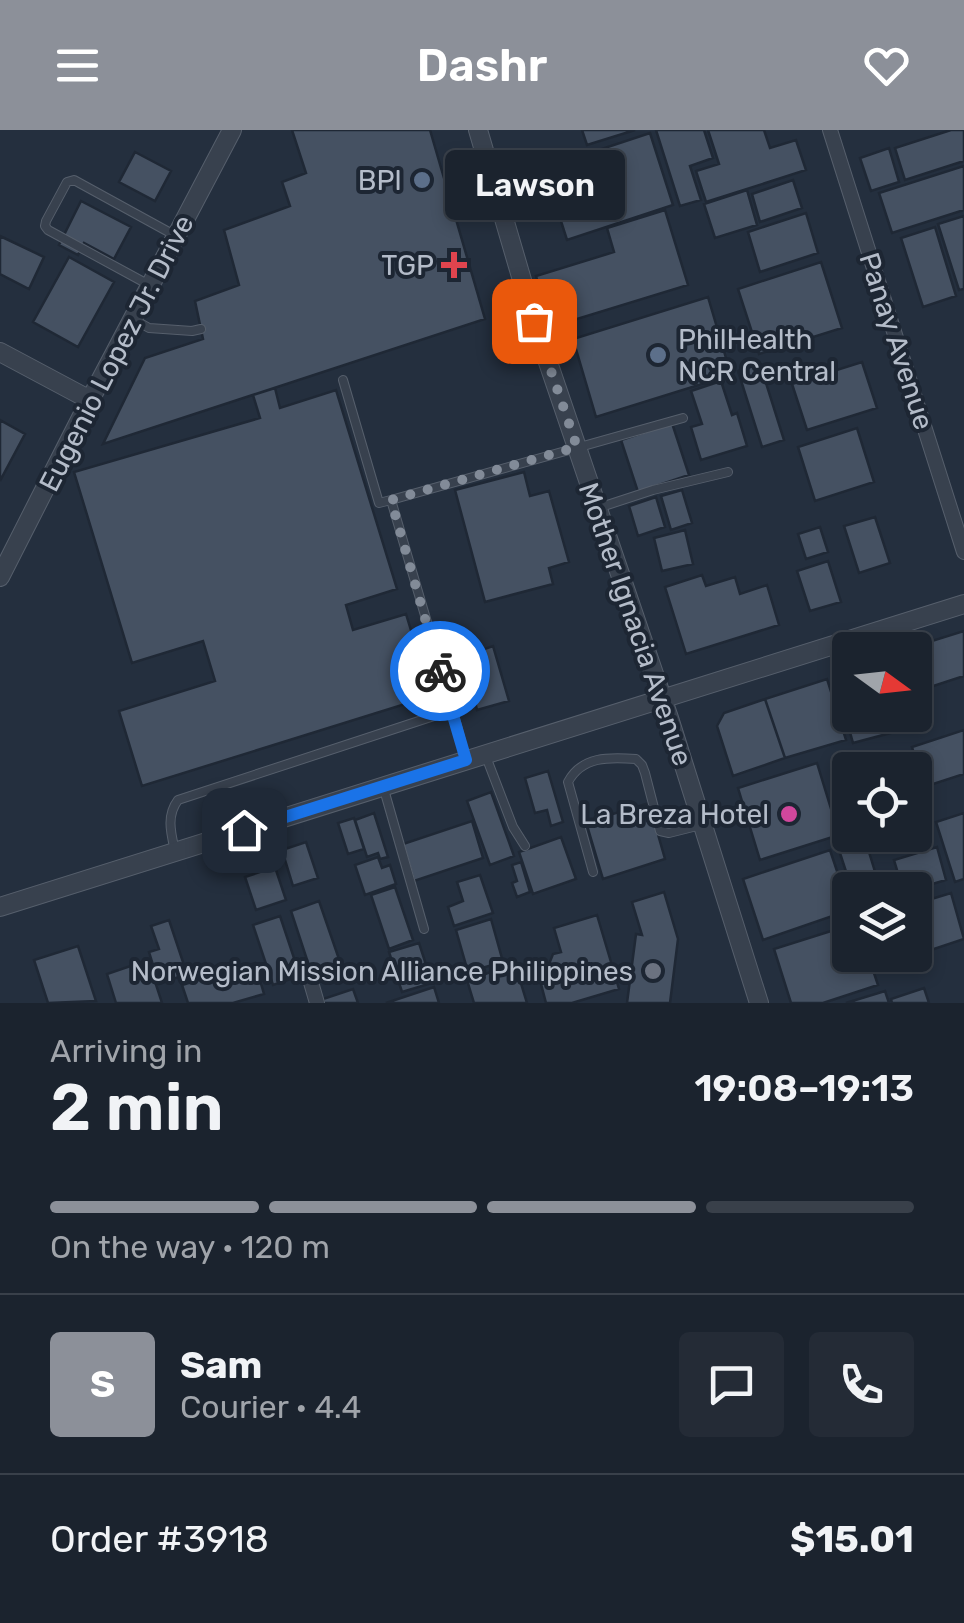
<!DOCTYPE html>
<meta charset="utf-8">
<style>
:root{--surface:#1b232e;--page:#242b36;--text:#f1f3f6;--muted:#a0a4aa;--line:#39404a;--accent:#8c9099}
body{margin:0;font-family:Rubik,sans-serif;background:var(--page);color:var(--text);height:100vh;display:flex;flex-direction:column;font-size:38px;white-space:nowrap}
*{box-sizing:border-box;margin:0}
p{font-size:32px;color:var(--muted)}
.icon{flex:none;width:55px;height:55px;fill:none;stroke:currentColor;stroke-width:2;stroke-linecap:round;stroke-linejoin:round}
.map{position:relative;height:873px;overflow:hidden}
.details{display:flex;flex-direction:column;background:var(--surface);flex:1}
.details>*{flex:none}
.needle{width:65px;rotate:105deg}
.tools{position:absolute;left:832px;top:502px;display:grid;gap:20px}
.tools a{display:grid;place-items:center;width:100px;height:100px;border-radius:10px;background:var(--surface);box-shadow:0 5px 15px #0003,0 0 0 2px var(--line);font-size:50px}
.pin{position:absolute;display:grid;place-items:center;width:85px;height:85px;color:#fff;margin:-42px;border-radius:20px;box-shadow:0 5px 15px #0006}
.courier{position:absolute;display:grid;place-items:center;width:100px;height:100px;margin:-50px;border:8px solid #1a73e8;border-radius:50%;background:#fff;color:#222;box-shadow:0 2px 12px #0007}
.bubble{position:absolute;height:70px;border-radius:10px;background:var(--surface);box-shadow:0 5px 15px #0003,0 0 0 2px var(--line);font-size:32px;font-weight:600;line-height:70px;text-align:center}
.headline em{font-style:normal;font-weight:600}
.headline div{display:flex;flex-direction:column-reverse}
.headline{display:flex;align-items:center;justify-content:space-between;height:170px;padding:0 50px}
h1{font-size:65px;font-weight:600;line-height:75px}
.bar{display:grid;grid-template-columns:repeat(4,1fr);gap:15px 10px;align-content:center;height:120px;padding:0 50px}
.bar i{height:12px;border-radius:8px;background:var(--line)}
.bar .on{background:var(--accent)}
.bar p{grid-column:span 4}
.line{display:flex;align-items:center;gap:25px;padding:0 50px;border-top:2px solid var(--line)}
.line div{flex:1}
.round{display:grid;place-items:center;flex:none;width:105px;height:105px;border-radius:10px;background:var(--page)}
header{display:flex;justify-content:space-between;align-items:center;height:130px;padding:0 50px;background:var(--accent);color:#fff;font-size:45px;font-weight:600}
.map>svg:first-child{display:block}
.building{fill:#455162;stroke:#1f2835;stroke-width:2.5}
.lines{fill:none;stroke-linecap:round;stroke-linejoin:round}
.service-casing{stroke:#565f6c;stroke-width:10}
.minor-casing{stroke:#565f6c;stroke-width:16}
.tertiary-casing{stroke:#565f6c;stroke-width:20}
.service{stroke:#38414e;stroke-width:8}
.minor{stroke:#38414e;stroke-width:14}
.tertiary{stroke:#38414e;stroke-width:18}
.done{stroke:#828b98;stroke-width:10;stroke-dasharray:0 18}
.route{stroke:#1a73e8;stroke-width:12}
.service-dot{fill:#5c6f8a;stroke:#1d2633;stroke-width:4}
.health-dot{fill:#e0444e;stroke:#1d2633;stroke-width:4}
.hotel-dot{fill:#d1479c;stroke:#1d2633;stroke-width:4}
.worship-dot{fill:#6b7280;stroke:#1d2633;stroke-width:4}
.labels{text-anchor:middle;stroke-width:8;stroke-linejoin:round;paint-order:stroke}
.poi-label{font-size:28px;fill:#b4bcc9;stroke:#1d2633;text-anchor:end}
.street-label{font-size:28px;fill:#b4bcc9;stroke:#1d2633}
</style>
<header><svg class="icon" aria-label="menu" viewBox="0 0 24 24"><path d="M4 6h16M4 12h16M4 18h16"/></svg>Dashr<svg class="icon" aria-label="heart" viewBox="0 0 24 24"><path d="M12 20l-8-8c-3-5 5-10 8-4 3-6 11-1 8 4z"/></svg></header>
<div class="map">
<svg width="964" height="873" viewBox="0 0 964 873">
<rect width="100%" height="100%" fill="#242f3e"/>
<path class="building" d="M292,0h138l55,189 -382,125 42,-86 58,-19 -8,-38 44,-16 -15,-55 66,-24 -8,-24 24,-9z
M582,0h53l-48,15z
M656,0h48l9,28 -23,8 11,34 -21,6z
M708,0h56l6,18 26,-8 10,30 -100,32 -10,-31 23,-7z
M951,0h13v31l-59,19 -10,-32z
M650,3l23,72 -106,35 -23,-72z
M889,18l10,34 -28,9 -11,-33z
M135,22l36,19 -16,30 -36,-19z
M964,36v44l-72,23 -13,-40z
M793,50l9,28 -42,14 -8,-28z
M747,60l10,35 -42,13 -11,-34z
M81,71l50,26 -17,32 -30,-16 -6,12 -19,-10z
M665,80l23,75 -137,42 -15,-51 78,-24 -7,-24z
M806,83l12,40 -58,19 -12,-40z
M964,86v73l-5,1 -21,-66z
M935,97l21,69 -33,11 -22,-69z
M0,106l44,21 -15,32 -29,-15z
M69,127l45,25 -36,65 -45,-25z
M821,132l21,66 -83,26 -21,-65z
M708,167l23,78 -135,42 -23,-78z
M862,232l15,46 -70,22 -15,-46z
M760,234l24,76 -22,7 -24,-76z
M721,251l11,34 5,-2 10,33 -46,14 -10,-33 11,-3 -11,-33z
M275,258l5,20 56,-18 61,199 -51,16 7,25 53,-16 25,82 -289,90 -23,-75 96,-30 -12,-40 -71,22 -58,-191 186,-54 -7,-23z
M0,290l25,14 -25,47z
M672,293l17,52 -51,17 -17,-52z
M857,298l17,54 -59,19 -17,-54z
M524,342l6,24 19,-5 20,71 -20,6 4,16 -68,18 -30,-112z
M682,360l10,33 -21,7 -10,-34z
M656,367l9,30 -27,9 -9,-30z
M875,387l15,46 -31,10 -15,-47z
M820,397l8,25 -22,7 -8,-25z
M685,400l8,34 -31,7 -8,-33z
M828,431l13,41 -31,9 -13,-40z
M702,445l4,11 29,-9 5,17 27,-9 12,40 -93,29 -21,-67z
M964,501v45l-49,16v-42h-12z
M493,516l16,55 -32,9 -13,-54z
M850,537v48h44l4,16 -45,12 -20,-71z
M827,549l19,61 -61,18 -20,-59z
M765,569l20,59 -52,18 -16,-50 7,-13z
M964,600v44l-40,13 -12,-40z
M817,633l22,72 -79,25 -22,-72z
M548,641l15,51 -12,4 -4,-16 -12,3 -10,-35z
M491,662l23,64 -24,9 -23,-64z
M649,673l16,56 -62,20 -17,-57z
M374,683l14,44 -8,2 -2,-6 -11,4 -12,-37z
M964,683v66l-9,3 -19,-60z
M354,688l10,31 -16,5 -10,-31z
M472,691l11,37 -69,23 -11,-37z
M561,707l15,42 -43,15 -14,-42z
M865,709l15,49 -28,2 -14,-43z
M276,712l6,19 -28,9 -6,-19z
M306,712l12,36 -25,8 -11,-36z
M937,717l9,33 -34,10h-9l-9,-30z
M830,720l20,60 -87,30 -20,-61z
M378,727l4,11 8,-3 6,19 -31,11 -10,-30z
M521,732l9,30 -13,5 -5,-14 5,-2 -5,-16z
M275,737l11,33 -30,10 -11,-33z
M480,745l13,38 -39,13 -6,-19 15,-6 -6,-19z
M395,757l18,53 -24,9 -18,-54z
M664,762l14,47 -8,64h-43l9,-69 6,1 -10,-33z
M951,763l13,46 -48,16 -1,-51z
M319,771l21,61 -29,10 -20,-61z
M597,785l22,74 -47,14h-26l-5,-19 12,-30 8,-2 -7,-24z
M280,786l20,60 -27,9 -20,-60z
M491,789l12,43 -35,10 -12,-42z
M169,790l18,54 -28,10 -10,-32 10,-3 -8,-23z
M850,795v30h18l10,30 -55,18h-32l-17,-54z
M419,813l13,40 -30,9 -13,-40z
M78,816l18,55 -48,2 -14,-43z
M148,830l14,43h-46l-9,-29z
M255,833l9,31 -31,9h-45l-6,-18z
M515,834l12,39h-53l-7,-23z
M434,857l5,16h-53z
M924,858l5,15h-37l-1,-4z
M353,859l5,14h-34l-1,-4z
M885,861l4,12h-43z"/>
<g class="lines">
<g class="service-casing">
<path id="service" d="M151,156l-103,-56 -3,-4 1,-5 21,-39 7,-2 102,56
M133,189l16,9 43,3 9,-2
M391,370l292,-82
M598,378l55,-18 75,-18
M452,577l14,53
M485,624l28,73 12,19
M383,656l41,143
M175,721c-4,-18 -9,-35 3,-51l256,-84 18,-9 -61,-207 -12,3 -36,-123
M593,742l-25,-90c14,-26 41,-25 68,-23l6,6 3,8 15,58 9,2 32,-8"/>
</g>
<g class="minor-casing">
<path id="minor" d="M830,0l134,422
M310,849l7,24"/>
</g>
<g class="tertiary-casing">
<path id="tertiary" d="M478,0l56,191 135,397 90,285
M0,222l90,48
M0,447l90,-177 142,-270
M0,777l964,-303"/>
</g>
<use href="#service" class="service"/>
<use href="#minor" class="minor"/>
<use href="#tertiary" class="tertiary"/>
</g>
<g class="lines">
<path class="done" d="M440,541l-49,-171 186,-53 -43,-126"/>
<path class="route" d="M244,700l222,-70 -26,-89"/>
</g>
<g class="service-dot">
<circle cx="422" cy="50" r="10"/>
<circle cx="658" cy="225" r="10"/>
</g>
<path class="health-dot" d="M449 120h10v10h10v10h-10v10h-10v-10h-10v-10h10z"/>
<circle class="hotel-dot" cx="789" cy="684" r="10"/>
<circle class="worship-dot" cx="653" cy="841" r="10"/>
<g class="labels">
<g class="poi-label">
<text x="402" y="60">BPI</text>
<text x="434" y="145">TGP</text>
<text x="678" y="219" text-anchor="start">PhilHealth<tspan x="678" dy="32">NCR Central</tspan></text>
<text x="769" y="694">La Breza Hotel</text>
<text x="633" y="851">Norwegian Mission Alliance Philippines</text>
</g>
<g class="street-label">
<text transform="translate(897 211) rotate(72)" y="10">Panay Avenue</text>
<text transform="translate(116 223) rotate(-63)" y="10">Eugenio Lopez Jr. Drive</text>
<text transform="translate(636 494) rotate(71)" y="10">Mother Ignacia Avenue</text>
</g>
</g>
</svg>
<div class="tools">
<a><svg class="needle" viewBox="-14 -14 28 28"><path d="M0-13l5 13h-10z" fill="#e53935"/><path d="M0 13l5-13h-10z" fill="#a0a4aa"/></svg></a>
<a><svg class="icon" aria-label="locate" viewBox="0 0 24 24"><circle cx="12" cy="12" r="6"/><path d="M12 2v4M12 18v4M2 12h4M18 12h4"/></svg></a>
<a><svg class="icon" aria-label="layers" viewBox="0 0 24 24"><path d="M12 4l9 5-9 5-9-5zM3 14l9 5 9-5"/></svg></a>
</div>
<div class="pin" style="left:534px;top:191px;background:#ea580c"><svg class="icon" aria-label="bag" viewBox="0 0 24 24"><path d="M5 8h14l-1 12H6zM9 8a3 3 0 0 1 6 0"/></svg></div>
<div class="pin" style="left:244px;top:700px;background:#1f2937"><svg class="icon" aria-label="home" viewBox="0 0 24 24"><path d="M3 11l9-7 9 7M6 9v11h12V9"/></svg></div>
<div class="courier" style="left:440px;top:541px"><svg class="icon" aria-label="bike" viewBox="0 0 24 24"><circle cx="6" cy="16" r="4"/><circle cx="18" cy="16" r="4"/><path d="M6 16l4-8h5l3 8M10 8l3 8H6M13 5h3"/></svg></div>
<div class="bubble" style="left:445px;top:20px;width:180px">Lawson</div>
</div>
<section class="details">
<div class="headline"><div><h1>2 min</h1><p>Arriving in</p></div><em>19:08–19:13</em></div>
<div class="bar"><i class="on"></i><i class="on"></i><i class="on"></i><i></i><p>On the way · 120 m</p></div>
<div class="line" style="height:180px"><b class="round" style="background:var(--accent);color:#fff">S</b><div><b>Sam</b><p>Courier · 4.4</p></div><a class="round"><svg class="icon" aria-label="chat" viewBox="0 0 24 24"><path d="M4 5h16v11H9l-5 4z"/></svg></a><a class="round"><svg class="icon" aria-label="phone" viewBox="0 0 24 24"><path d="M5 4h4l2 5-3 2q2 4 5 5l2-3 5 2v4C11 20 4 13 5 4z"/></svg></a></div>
<div class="line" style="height:130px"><div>Order #3918</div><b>$15.01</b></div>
</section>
